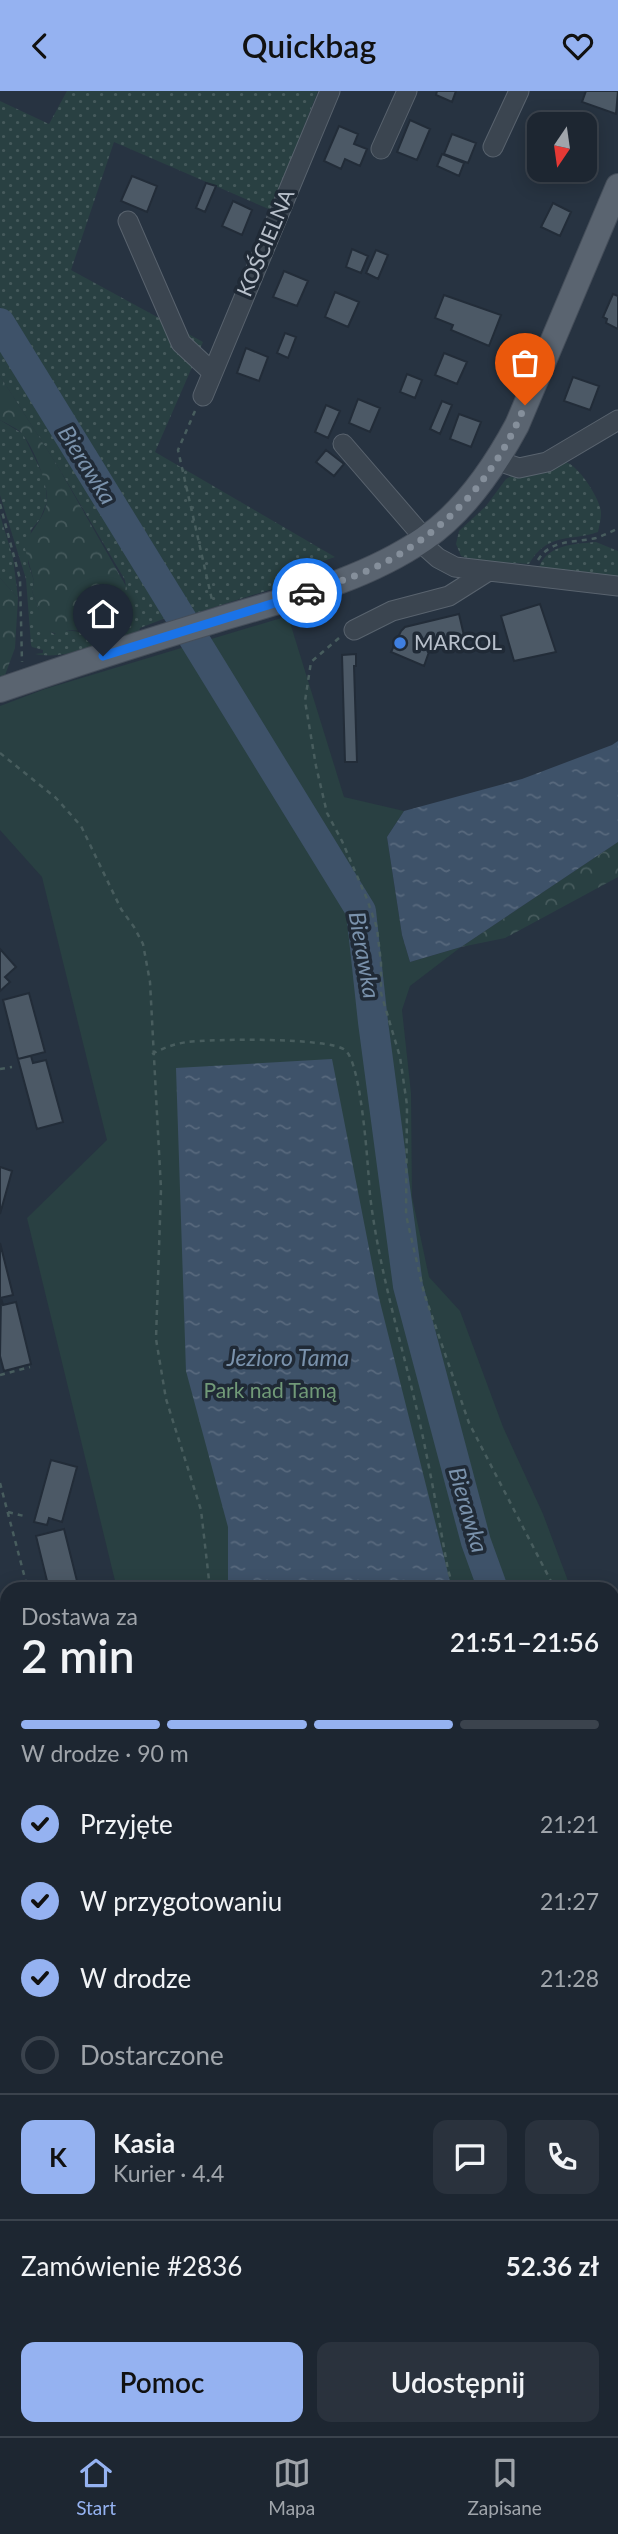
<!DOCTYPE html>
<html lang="pl">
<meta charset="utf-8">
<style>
:root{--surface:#1d2631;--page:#2a323d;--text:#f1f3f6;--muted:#a0a5ab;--line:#3b434d;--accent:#95b2f1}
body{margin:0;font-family:Lato,sans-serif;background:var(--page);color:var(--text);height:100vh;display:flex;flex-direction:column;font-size:26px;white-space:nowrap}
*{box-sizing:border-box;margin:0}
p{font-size:23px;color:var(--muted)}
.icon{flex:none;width:38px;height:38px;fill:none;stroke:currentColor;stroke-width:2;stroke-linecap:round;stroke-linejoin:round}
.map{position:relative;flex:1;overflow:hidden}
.panel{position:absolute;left:0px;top:1491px;width:620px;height:854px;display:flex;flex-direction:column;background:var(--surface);border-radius:21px 21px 0 0;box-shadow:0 4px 18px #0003,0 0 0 2px var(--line)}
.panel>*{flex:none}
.needle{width:46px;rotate:193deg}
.controls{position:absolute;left:527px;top:21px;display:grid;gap:14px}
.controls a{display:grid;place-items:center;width:70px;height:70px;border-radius:14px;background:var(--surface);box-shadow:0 4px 18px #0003,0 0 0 2px var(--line);font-size:35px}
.pin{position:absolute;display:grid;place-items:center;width:60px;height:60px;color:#fff;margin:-72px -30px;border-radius:50% 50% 50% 0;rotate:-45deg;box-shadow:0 0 7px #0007}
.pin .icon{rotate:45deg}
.courier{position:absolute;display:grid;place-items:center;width:70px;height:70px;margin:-35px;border:5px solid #1a73e8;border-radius:50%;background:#fff;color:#222;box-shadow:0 2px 9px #0007}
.summary em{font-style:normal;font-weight:600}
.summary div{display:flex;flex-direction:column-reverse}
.summary{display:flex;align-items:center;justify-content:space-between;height:119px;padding:0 21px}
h1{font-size:46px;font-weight:600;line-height:52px}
.bar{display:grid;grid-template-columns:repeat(4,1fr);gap:10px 7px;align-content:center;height:84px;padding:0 21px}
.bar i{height:9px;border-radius:5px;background:var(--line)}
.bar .on{background:var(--accent)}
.bar p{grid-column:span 4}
.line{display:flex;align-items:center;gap:18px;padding:0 21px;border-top:2px solid var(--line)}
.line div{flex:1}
.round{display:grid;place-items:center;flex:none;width:74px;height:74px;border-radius:14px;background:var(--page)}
ol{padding:0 21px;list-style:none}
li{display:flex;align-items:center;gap:21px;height:77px}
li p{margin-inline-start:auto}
li .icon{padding:7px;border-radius:50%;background:var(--accent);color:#111;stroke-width:4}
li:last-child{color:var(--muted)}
li i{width:38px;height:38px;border:4px solid var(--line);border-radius:50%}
.cta{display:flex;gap:14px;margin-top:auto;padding:14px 21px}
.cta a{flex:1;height:80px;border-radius:14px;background:var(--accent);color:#111;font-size:28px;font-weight:600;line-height:80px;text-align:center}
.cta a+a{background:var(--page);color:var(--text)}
header{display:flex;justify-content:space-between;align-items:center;height:91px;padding:0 21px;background:var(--accent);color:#111;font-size:32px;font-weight:600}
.tab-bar{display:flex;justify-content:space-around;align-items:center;height:98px;border-top:2px solid var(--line);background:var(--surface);font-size:19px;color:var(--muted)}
.tab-bar a{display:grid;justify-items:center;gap:4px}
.tab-bar .on{color:var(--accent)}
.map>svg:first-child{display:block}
.grass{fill:url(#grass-dots)}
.forest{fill:url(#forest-crowns)}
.park{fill:#294042}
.water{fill:url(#water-ripples)}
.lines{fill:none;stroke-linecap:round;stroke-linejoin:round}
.river{stroke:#3e5269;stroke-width:30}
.building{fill:#4c5966;stroke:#222c38;stroke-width:2}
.minor-casing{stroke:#59636e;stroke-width:21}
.major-casing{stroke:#454e5a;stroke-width:26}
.path{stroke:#485d5e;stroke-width:2.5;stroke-dasharray:5 5;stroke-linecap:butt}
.minor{stroke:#3b4550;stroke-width:19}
.major{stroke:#5a6470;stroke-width:24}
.done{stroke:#858f9b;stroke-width:7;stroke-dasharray:0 12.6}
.route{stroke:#1a73e8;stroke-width:9}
.shop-dot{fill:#3f7fe0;stroke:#202a36;stroke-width:2.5}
.labels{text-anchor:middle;stroke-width:7;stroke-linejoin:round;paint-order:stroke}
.street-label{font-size:21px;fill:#b8c0cb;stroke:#202a36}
.poi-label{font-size:21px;fill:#b8c0cb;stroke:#202a36;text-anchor:start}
.park-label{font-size:21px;fill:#719a78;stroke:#202a36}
.water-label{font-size:23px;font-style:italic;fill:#7a92ac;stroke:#202a36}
</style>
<header><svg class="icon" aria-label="back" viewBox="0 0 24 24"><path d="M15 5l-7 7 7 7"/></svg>Quickbag<svg class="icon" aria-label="heart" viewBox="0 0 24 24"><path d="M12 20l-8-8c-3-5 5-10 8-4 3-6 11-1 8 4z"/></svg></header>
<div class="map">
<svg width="618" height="2345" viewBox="0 0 618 2345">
<defs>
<pattern id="grass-dots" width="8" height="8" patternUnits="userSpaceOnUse" patternTransform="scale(1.75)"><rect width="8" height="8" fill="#294042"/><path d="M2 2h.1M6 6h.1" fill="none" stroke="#465a5c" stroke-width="1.8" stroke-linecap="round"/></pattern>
<pattern id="forest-crowns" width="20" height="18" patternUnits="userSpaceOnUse" patternTransform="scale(1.75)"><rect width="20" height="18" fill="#294042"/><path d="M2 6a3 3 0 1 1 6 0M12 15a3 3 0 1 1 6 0" fill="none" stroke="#465a5c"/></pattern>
<pattern id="water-ripples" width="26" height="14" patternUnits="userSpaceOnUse" patternTransform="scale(1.75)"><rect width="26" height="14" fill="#3e5269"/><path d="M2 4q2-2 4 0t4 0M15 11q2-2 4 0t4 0" fill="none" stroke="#58697d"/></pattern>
</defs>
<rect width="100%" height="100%" fill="#273341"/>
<path class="grass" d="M67,0h251l-47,119 -157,-68 -43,128 132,72 -48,110 180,105 -55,19 2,10 -93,29 -189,-308v-206l49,23z
M0,243l81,138 90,144 -31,12 -1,4c-30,9 -74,29 -104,22l8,-1v-3l-11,-3 -1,-2 -5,-66 -26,-84v-75l23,14 22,45 2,23 -7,17 -9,11 -3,33 6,18 -2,10 14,38 8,5 11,-4 15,2 18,-8 21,6 7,-1 3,-19 -4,-30 -68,-115 -57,-89z
M566,371c13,4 36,39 35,52 0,6 -2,12 -3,18 -30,10 -50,0 -69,32l-53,-3 -15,-5 -5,-12 3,-13 27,-25 20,-27 9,-5h26z
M0,424l13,43 5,40 -18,-20z
M596,451l22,9v26l-79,-10c9,-23 36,-23 57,-25z"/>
<path class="forest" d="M0,285l57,89 78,137 -6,8 -3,19 -7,1 -20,-6 -6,7 -27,-1 -3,5c-11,-1 -19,-7 -29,-9v-11l5,-5 -7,-19 2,-10 -10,-36c7,-14 21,-28 23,-44 2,-15 -14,-55 -24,-66 -5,-7 -16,-11 -23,-15z
M0,487l18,20 -3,50 -10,27 -5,2z
M618,751v35l-113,61 -44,9z
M612,1635l6,1v111l-6,-8z"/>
<path class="park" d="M288,525l56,181 60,14 -17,26 15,98 8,27 51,-15 -51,39 -8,24 9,83 1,104 17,80 31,34 43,116 40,87 28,75h-454l-90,-371 80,-78 -65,-263 -42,-47v-124l45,-17z
M612,1739l6,8v557l-6,-2z
M416,2338h165l4,7h-185z"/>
<path class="water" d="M618,650v101l-157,105 -51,15 -8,-27 -15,-98 17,-26 118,-32 90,-34z
M332,968l46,235 74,295h-224v-62l-42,-156 -10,-303z
M612,1829l6,10v337h-5z"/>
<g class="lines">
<path class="river" d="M0,232l361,588 12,111 35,264 68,256 17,47
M612,1761l6,10"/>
</g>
<path class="building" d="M437,0h19l-4,11 -16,-7z
M586,0h32l-2,23 -34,-12z
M410,29l20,9 -13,31 -20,-8z
M339,35l19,8 -4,10 13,5 -7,17 -15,-7 -4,10 -17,-8z
M452,43l24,9 -8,20 -24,-9z
M442,63l22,9 -5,13 -22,-10z
M132,85l25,10 -10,26 -26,-11z
M206,92l10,3 -11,26 -9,-4z
M233,110l19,9 -10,25 -20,-9z
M553,112l18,9 -11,24 -19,-9z
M352,158l16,7 -7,17 -15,-6z
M376,159l12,5 -10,24 -12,-6z
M284,180l24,10 -11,25 -24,-9z
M335,201l24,10 -11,25 -23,-10z
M613,203l5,2v33l-12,-6 1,-4 -4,-2z
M444,204l57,20 -12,31 -38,-16 2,-5 -18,-7z
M285,242l11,4 -8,21 -11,-5z
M246,257l22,9 -9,24 -22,-8z
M444,262l23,9 -10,22 -22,-9z
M407,283l15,6 -7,18 -15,-6z
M573,286l26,9 -9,24 -26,-9z
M358,308l22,9 -10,24 -21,-9z
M442,310l10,4 -12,29 -10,-5z
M326,314l14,6 -12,27 -13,-6z
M459,323l22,8 -10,25 -21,-8z
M326,359l18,14 -10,12 -18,-14z
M540,513l16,48 -42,9 -13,-45z
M459,523l6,26 -35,9 -6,17 -33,-14 10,-21 4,-4z
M356,563v12h-2l3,96h-12l-3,-107z
M0,858l16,18 -11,10 5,5 -10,9z
M29,902l16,59 -27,7 -15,-59z
M31,965l2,7 13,-3 17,62 -26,7 -19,-70z
M0,1076l12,4 -12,43z
M0,1152l13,52 -13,3z
M1,1207l2,7 13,-3 15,62 -27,7 -4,-15z
M51,1369l26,7 -15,55 -13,-4 -2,7 -13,-3z
M64,1438l15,60h-30l-13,-53z
M7,1631v50l-2,1 -5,-18v-31z
M0,1867l7,17v18l-7,3z
M5,2066l2,7v22l-7,2v-30z
M183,2338h40l2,7h-39z
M283,2338h42l2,7h-41z"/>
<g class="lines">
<g class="minor-casing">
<path id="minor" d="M493,56l26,-56
M381,58l26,-58
M128,130l53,122 31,29
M203,305l127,-305
M343,353l82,95
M498,370l21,7 28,-6 71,-42
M420,451l18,16 17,9 163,19
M354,539l38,-19 57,-15 38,-24
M0,1571l7,26
M0,1624l7,-2
M0,1760l7,19
M0,2034l7,-3
M0,2054l7,-2
M0,2114l7,-2
M244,2338l3,7
M116,2345l18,-7"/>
</g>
<g class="major-casing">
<path id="major" d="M0,599c72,-25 144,-48 217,-70 70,-21 146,-39 207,-81 41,-28 70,-71 93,-114l101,-239"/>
</g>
<path class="path" d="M195,320l-17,39 34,150
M0,413l20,75 2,83
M538,469c13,-21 36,-17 58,-22 7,-2 14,-6 21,-9
M339,547l-28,24 -6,39 11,65 11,47 15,28 25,58 10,29 4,35v30l19,64 7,48 -1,110 18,78 45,130 86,166
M0,662l56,45 25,28 40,83 13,18 9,17 7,38 11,207 -5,150 10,60 35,111 9,79
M152,963c11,-6 22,-10 35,-12 25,-3 141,-5 158,8 17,13 23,120 25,145 9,76 32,149 49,224 11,50 20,101 29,151l6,19
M0,978l12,-2
M0,1284l30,-8
M0,1392l27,103
M8,1421l16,4
M612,1609l6,10
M0,1692l7,-2
M612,1802l6,10
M0,1846l7,-3
M0,1976l7,-3
M0,2165l7,-2
M0,2168l7,19
M612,2195l6,-2
M612,2297l6,17
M0,2302l7,-3"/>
<use href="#minor" class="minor"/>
<use href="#major" class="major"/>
</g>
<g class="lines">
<path class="done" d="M307,502c24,-9 51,-17 75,-29 67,-35 115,-89 143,-159"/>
<path class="route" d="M103,565l204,-63"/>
</g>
<circle class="shop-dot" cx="400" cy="552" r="7"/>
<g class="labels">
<g class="street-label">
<text transform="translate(266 152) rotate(-67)" y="7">KOŚCIELNA</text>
</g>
<g class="poi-label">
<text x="414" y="559">MARCOL</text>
</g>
<g class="park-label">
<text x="270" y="1307">Park nad Tamą</text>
</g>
<g class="water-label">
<text transform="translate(87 374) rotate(58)" y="8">Bierawka</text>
<text transform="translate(364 864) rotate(80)" y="8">Bierawka</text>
<text x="288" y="1275">Jezioro Tama</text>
<text transform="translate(468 1419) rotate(74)" y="8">Bierawka</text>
</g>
</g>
</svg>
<div class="controls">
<a><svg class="needle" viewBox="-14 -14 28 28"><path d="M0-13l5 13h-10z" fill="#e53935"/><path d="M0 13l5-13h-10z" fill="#a0a5ab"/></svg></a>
</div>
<div class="pin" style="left:525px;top:314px;background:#ea580c"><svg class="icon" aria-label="bag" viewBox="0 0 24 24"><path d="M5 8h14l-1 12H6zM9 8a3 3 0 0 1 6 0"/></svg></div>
<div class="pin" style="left:103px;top:565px;background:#1f2937"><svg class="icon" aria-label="home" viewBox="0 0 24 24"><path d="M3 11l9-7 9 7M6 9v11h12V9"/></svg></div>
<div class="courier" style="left:307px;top:502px"><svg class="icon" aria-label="car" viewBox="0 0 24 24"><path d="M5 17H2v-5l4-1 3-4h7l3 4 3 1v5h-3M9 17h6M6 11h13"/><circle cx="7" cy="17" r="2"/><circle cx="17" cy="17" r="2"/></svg></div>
<section class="panel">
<div class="summary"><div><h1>2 min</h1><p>Dostawa za</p></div><em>21:51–21:56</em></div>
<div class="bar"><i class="on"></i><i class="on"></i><i class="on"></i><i></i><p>W drodze · 90 m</p></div>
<ol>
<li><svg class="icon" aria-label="check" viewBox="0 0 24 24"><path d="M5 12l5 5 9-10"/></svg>Przyjęte<p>21:21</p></li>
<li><svg class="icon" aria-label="check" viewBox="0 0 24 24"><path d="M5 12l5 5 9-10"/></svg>W przygotowaniu<p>21:27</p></li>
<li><svg class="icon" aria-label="check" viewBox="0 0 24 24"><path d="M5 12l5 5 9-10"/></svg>W drodze<p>21:28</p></li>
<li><i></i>Dostarczone</li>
</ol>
<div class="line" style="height:126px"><b class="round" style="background:var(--accent);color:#111">K</b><div><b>Kasia</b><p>Kurier · 4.4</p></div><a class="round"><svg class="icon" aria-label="chat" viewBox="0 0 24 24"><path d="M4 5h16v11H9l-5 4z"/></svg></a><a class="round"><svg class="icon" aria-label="phone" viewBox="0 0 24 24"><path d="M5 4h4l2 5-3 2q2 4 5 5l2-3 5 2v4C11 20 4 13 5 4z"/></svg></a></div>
<div class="line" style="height:91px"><div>Zamówienie #2836</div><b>52.36 zł</b></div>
<div class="cta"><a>Pomoc</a><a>Udostępnij</a></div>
</section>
</div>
<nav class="tab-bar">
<a class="on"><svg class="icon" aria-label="home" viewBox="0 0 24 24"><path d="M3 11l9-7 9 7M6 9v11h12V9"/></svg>Start</a>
<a><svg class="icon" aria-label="map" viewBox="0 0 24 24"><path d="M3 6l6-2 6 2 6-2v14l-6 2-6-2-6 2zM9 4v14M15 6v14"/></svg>Mapa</a>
<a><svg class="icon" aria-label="saved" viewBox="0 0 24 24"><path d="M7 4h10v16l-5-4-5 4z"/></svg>Zapisane</a>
</nav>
